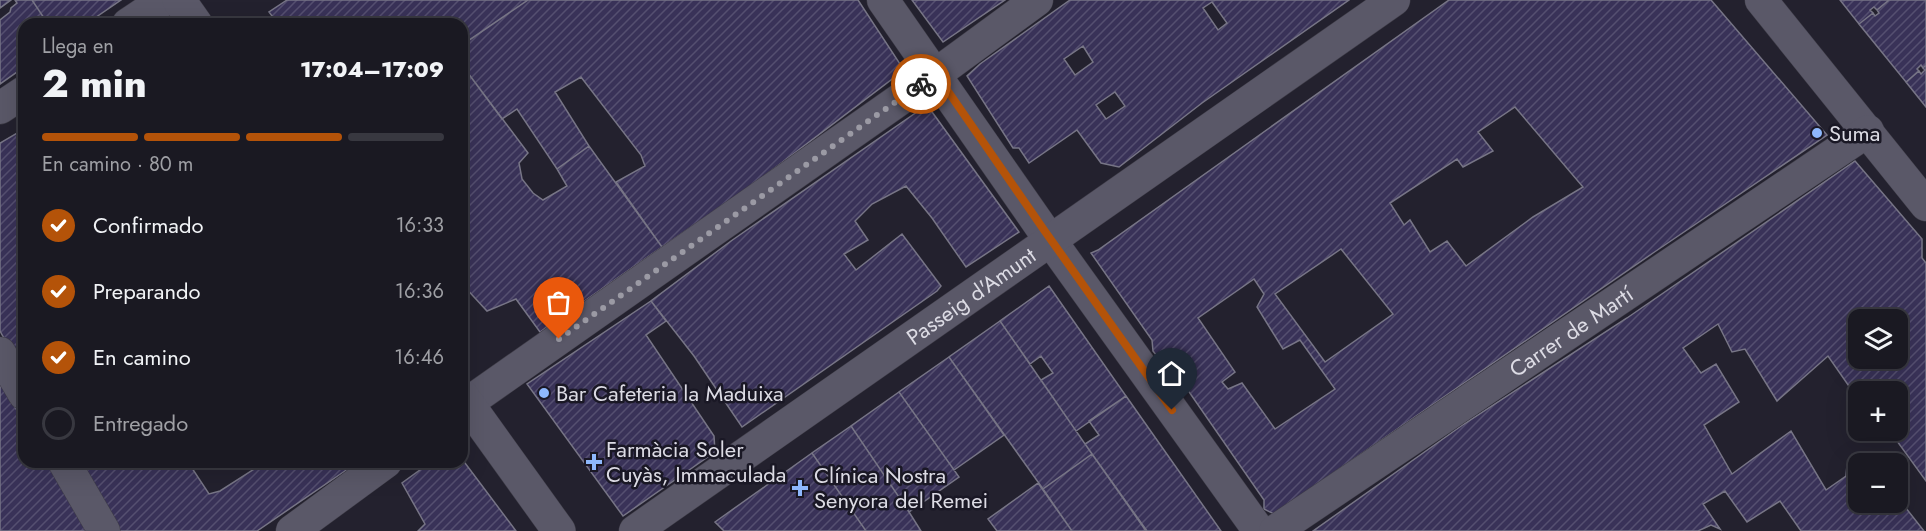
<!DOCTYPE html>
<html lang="es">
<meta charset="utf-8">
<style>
:root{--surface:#1a1922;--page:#27262f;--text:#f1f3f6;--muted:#9fa0a5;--line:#383840;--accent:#b45309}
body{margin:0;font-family:Jost,sans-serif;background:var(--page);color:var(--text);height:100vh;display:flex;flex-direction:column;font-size:22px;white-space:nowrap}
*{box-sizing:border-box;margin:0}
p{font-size:20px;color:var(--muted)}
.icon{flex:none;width:33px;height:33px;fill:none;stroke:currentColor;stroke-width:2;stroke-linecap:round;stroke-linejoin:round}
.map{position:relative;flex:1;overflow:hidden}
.side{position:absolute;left:18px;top:18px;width:450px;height:450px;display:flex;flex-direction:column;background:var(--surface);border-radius:18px;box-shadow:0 6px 24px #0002,0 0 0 2px var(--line)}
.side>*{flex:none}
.buttons{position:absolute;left:1848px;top:309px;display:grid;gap:12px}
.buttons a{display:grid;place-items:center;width:60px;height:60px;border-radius:12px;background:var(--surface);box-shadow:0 6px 24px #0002,0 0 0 2px var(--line);font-size:30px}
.pin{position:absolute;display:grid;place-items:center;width:51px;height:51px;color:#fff;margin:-62px -26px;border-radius:50% 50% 50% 0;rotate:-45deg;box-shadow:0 0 6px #0007}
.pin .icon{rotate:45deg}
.courier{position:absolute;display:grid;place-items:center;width:60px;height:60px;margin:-30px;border:4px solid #b45309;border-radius:50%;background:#fff;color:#222;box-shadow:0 2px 8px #0007}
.summary em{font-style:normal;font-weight:800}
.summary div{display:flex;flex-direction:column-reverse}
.summary{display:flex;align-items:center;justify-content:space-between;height:102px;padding:0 24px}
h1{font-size:39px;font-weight:800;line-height:45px}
.bar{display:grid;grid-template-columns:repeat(4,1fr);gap:9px 6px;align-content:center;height:72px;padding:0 24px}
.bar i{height:8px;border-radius:4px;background:var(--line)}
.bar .current{background:var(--accent)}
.bar p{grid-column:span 4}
ol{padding:0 24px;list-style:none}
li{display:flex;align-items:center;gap:18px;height:66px}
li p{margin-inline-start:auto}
li .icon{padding:6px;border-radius:50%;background:var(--accent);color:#fff;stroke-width:4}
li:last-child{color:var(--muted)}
li i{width:33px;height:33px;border:3px solid var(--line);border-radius:50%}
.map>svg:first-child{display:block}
.building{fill:url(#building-hatch);stroke:#777586;stroke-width:1.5;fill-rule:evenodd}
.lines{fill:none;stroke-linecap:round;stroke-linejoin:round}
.street-casing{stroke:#3e3c47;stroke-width:33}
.secondary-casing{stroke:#3e3c47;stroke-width:34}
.street{stroke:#5a5868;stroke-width:32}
.secondary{stroke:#5a5868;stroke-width:33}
.done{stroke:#9b9aa4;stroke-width:6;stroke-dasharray:0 10.8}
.route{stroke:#b45309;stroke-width:8}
.poi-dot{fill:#8eb8fd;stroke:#1a1825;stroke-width:2}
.labels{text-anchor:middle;stroke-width:5;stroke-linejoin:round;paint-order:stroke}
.poi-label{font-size:22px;fill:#dcdbe4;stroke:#1a1825;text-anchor:start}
.street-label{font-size:22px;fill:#dcdbe4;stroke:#1a1825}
</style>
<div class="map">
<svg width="1926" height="531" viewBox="0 0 1926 531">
<defs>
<pattern id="building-hatch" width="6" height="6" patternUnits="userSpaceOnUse" patternTransform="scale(1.5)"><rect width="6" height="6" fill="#393258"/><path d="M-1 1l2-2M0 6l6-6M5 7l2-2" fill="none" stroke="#554f70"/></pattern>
</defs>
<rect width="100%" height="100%" fill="#23212e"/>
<path class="building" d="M0,0h11l-11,8z
M15,0h17l16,24h-24v43l-24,17v-64l10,-8 1,-4 6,-5z
M32,0h89l-35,24h-38z
M287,0h241l-66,45v-21h-184l-9,-12z
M528,0h330l46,70 -149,113 -93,64 -46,-65 29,-16 -4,-11 -60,-78 -26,15 34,54 -32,23 -40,-60 -15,10 -40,-54v-20z
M912,0h93l-62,42z
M1070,0h279l-147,103 -83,64 -18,-4 -24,-33 -48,33 -10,-15h-6l-46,-72 13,-12zM1212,2l15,21 -9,7 -15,-22zM1083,46l10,16 -18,13 -11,-16zM1115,92l10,14 -19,13 -10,-14z
M1449,0h262l116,135 -174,118 -379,261 -10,-5v-9l-79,-114h-5l-27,-35 -1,-11 -61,-87 7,-3zM1515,107l68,80 -50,30 -67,49 -19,-25 -17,11 -20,-32 -6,5 -14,-22 67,-44 6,8 30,-16 -15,-19zM1341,249l52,65 -68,48 -50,-68zM1254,279l10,15 -7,13 26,42 17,-9 35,49 -60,40 -33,-46 -14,6 -6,-7 13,-10 -37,-54z
M1840,0h49l-12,10 -3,-3 -4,3 3,3 -14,11z
M1889,0h37v65l-3,3 -2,-3 -4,4 2,2 -13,11 -47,-58 14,-11 2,3 4,-3 -2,-3z
M462,65l66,88 -9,10 3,16 11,14 10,7 24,-14 -10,-17 32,-23 73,101 -122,85 -24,-33 -29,12 -25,-27z
M1926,65v42l-20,-25 13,-11 2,3 4,-4 -2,-2z
M927,105l92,127 -53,35 -34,-49 -26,-32 -34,18 -17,17 13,19 -24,14 12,16 46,-36 39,52 -4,5 -195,136 -48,-71 -43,-55 80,-60z
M24,129v245l-24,-43v-188z
M1855,161l67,78v19l4,5v218l-37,-51h9v-38h-40v7l-30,-43 -51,45 -32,-52 -13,3 -14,-28 -35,24 18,25 15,-9 23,38 -35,23 28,49 59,-43 35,59 20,-14 1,-11 7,-8 10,-2 6,9h-12v38h40v-4l26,33h-123l-21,-30 -33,21 -22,-31 -22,13 17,25 -9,-4 -13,6h-385l151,-107 163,-106zM1858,320h40v38h-40z
M1049,286l77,110 -50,35 -35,-51 12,-7 -12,-17 -11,8 -30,-43z
M651,301l15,20 -20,14 68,101 1,16 -92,64 -96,-132z
M1000,321l92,133 -49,35 -94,-132z
M949,357l55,78 -50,35 -55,-78z
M0,382l24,40v40h24l42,69h-90z
M899,392l60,85 -50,35 -58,-86z
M1126,396l95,135h-74l-62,-87 14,-9 -10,-14z
M851,426l58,86 12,19h-55l-54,-78z
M812,453l54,78h-142l-9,-9z
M1092,454l54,77h-74l-29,-42z
M462,459l54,72h-98l7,-7 -23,-41 29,-21h31z
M76,462h112l21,32 11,-3 45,-29h93l-101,69h-140z
M1038,483l34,48h-75l-9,-12z"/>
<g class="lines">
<g class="street-casing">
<g id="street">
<path d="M883,0l160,230 216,301"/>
<path d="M1761,0l165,205"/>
<path d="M128,24l36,-24"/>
<path d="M0,108l24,-16"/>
<path d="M0,353l24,41"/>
<path d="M462,407l474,-333 101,-74"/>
<path d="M64,462l40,69"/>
<path d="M292,531l94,-69"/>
<path id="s1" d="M635,531l759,-531"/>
<path id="s2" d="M1275,531l593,-400"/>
</g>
</g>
<g class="secondary-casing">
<path id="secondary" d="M179,0l17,24
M462,396l97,135"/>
</g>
<use href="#street" class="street"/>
<use href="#secondary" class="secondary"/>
</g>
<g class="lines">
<path class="done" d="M559,339l362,-255"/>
<path class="route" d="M921,84l15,-10 108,156 128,180"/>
</g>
<g class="poi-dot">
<circle cx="1817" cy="133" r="6"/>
<circle cx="544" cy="393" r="6"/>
<path d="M591 453h6v6h6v6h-6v6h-6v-6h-6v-6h6z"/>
<path d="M797 479h6v6h6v6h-6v6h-6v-6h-6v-6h6z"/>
</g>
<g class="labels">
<g class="poi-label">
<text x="1829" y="141">Suma</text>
<text x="556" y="401">Bar Cafeteria la Maduixa</text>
<text x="606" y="457">Farmàcia Soler<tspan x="606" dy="25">Cuyàs, Immaculada</tspan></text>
<text x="814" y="483">Clínica Nostra<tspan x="814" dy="25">Senyora del Remei</tspan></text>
</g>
<g class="street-label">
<text dy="8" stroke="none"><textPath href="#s1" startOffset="410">Passeig d'Amunt</textPath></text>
<text dy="8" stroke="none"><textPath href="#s2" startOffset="357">Carrer de Martí</textPath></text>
</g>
</g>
</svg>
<div class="buttons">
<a><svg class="icon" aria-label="layers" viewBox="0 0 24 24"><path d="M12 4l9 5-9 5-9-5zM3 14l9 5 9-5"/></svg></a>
<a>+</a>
<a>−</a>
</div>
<div class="pin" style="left:559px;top:339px;background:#ea580c"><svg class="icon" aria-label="bag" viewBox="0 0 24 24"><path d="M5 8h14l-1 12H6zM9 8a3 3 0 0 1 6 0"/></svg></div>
<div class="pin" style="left:1172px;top:410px;background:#1f2937"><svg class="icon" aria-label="home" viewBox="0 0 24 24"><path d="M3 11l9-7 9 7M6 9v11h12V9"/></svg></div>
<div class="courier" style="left:921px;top:84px"><svg class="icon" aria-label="bike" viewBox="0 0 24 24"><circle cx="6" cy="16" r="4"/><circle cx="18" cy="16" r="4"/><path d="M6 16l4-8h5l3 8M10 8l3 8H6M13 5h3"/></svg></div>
<section class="side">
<div class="summary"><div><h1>2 min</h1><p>Llega en</p></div><em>17:04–17:09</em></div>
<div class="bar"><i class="current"></i><i class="current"></i><i class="current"></i><i></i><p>En camino · 80 m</p></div>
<ol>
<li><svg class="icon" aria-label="check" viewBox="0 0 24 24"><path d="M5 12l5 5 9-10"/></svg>Confirmado<p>16:33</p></li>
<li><svg class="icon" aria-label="check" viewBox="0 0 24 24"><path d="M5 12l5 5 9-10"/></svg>Preparando<p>16:36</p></li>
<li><svg class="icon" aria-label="check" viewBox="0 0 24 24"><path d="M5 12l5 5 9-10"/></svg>En camino<p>16:46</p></li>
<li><i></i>Entregado</li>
</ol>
</section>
</div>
